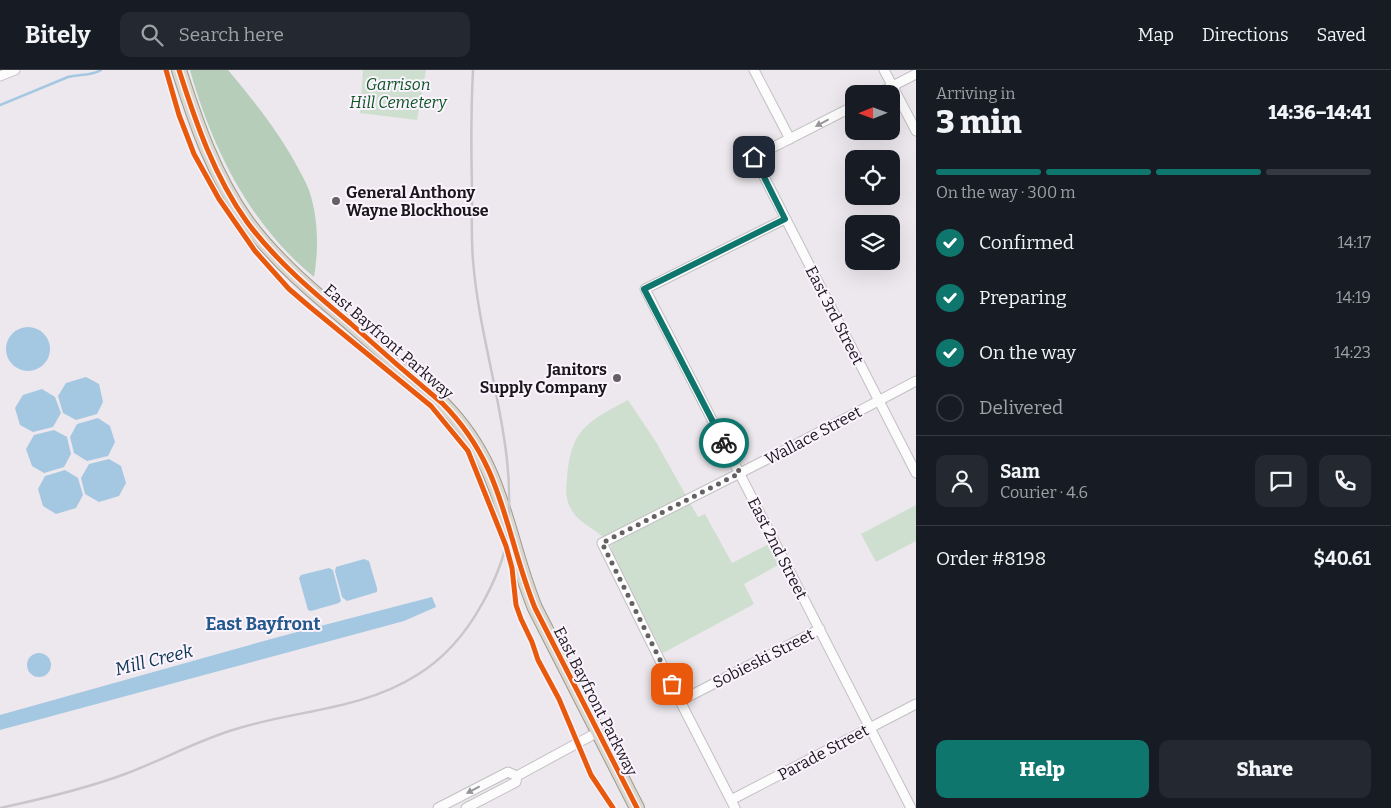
<!DOCTYPE html>
<meta charset="utf-8">
<style>
:root{--surface:#171b24;--page:#242831;--text:#f1f3f6;--muted:#9ea1a6;--line:#363941;--accent:#0f766e}
body{margin:0;font-family:Bitter,serif;background:var(--page);color:var(--text);height:100vh;display:flex;flex-direction:column;font-size:19px;white-space:nowrap}
*{box-sizing:border-box;margin:0}
p{font-size:16px;color:var(--muted)}
.icon{flex:none;width:28px;height:28px;fill:none;stroke:currentColor;stroke-width:2;stroke-linecap:round;stroke-linejoin:round}
.map{position:relative;flex:1;overflow:hidden}
.side{display:flex;flex-direction:column;background:var(--surface);width:475px}
.side>*{flex:none}
.needle{width:32px;rotate:269deg}
.tools{position:absolute;left:845px;top:15px;display:grid;gap:10px}
.tools a{display:grid;place-items:center;width:55px;height:55px;border-radius:10px;background:var(--surface);box-shadow:0 5px 20px #0002;font-size:25px}
.pin{position:absolute;display:grid;place-items:center;width:42px;height:42px;color:#fff;margin:-21px;border-radius:10px;box-shadow:0 2px 8px #0006}
.courier{position:absolute;display:grid;place-items:center;width:50px;height:50px;margin:-25px;border:4px solid #0f766e;border-radius:50%;background:#fff;color:#222;box-shadow:0 1px 6px #0007}
.summary em{font-style:normal;font-weight:800}
.summary div{display:flex;flex-direction:column-reverse}
.summary{display:flex;align-items:center;justify-content:space-between;height:85px;padding:0 20px}
h1{font-size:32px;font-weight:800;line-height:38px}
.bar{display:grid;grid-template-columns:repeat(4,1fr);gap:8px 5px;align-content:center;height:60px;padding:0 20px}
.bar i{height:6px;border-radius:4px;background:var(--line)}
.bar .active{background:var(--accent)}
.bar p{grid-column:span 4}
.line{display:flex;align-items:center;gap:12px;padding:0 20px;border-top:1px solid var(--line)}
.line div{flex:1}
.round{display:grid;place-items:center;flex:none;width:52px;height:52px;border-radius:10px;background:var(--page)}
ol{padding:0 20px;list-style:none}
li{display:flex;align-items:center;gap:15px;height:55px}
li p{margin-inline-start:auto}
li .icon{padding:5px;border-radius:50%;background:var(--accent);color:#fff;stroke-width:4}
li:last-child{color:var(--muted)}
li i{width:28px;height:28px;border:2px solid var(--line);border-radius:50%}
.cta{display:flex;gap:10px;margin-top:auto;padding:10px 20px}
.cta a{flex:1;height:58px;border-radius:10px;background:var(--accent);color:#fff;font-size:20px;font-weight:800;line-height:58px;text-align:center}
.cta a+a{background:var(--page);color:var(--text)}
header{display:flex;align-items:center;gap:30px;box-sizing:border-box;height:70px;padding:0 25px;background:var(--surface);border-bottom:1px solid var(--line)}
header strong{font-size:24px}
nav{display:flex;gap:28px;margin-inline-start:auto;font-size:18px}
.search{width:350px;height:45px;background:var(--page);display:flex;align-items:center;gap:12px;box-sizing:border-box;padding:0 18px;border-radius:10px;color:var(--muted);font-size:19px}
main{display:flex;flex:1;min-height:0}
.map>svg:first-child{display:block}
.green{fill:#cedfd0}
.forest{fill:#b5cdb9}
.water{fill:#a4c7e2}
.lines{fill:none;stroke-linecap:round;stroke-linejoin:round}
.stream{stroke:#a4c7e2;stroke-width:2.5}
.minor-casing{stroke:#c3bfc3;stroke-width:11}
.trunk-casing{stroke:#9d998e;stroke-width:16}
.minor{stroke:#fcfcfc;stroke-width:9}
.trunk{stroke:#dad7ce;stroke-width:14}
.rail{stroke:#c8c6c8;stroke-width:2.5}
.cycleway-casing{stroke:#fbf3fe;stroke-width:8}
.cycleway{stroke:#e8590c;stroke-width:5}
.oneway{fill:#969597}
.done{stroke:#646064;stroke-width:5;stroke-dasharray:0 9}
.route{stroke:#0f766e;stroke-width:6}
.poi-dot{fill:#646064;stroke:#fbf3fe;stroke-width:2}
.labels{text-anchor:middle;stroke-width:4;stroke-linejoin:round;paint-order:stroke}
.park-label{font-size:16px;font-style:italic;fill:#0c5623;stroke:#fbf3fe}
.poi-label{font-size:16px;font-weight:bold;fill:#1a171b;stroke:#fbf3fe;text-anchor:start}
.street-label{font-size:16px;fill:#1a171b;stroke:#fbf3fe}
.neighbourhood-label{font-size:18px;font-weight:bold;fill:#23588a;stroke:#fbf3fe}
.water-label{font-size:18px;font-style:italic;fill:#0c3750;stroke:#fbf3fe}
</style>
<header>
<strong>Bitely</strong>
<div class="search"><svg class="icon" aria-label="search" viewBox="0 0 24 24"><circle cx="10" cy="10" r="6"/><path d="M15 15l6 6"/></svg>Search here</div>
<nav><a>Map</a><a>Directions</a><a>Saved</a></nav>
</header>
<main>
<div class="map">
<svg width="916" height="738" viewBox="0 0 916 738">
<rect width="100%" height="100%" fill="#ede8ed"/>
<path class="green" d="M363,0h63l-9,50 -57,-7z
M628,330l28,42 42,75 7,-3 27,49 37,-19 11,20 -36,20 10,20 -91,49 -52,-99c0,-3 1,-5 0,-8 -2,-9 -27,-20 -36,-31 -9,-11 -10,-23 -8,-36 4,-50 20,-57 61,-79z
M916,435v36l-40,21 -15,-28z"/>
<path class="forest" d="M190,0h38c25,30 50,61 69,96 4,8 9,16 12,24 9,27 10,58 5,87 -64,-52 -102,-129 -124,-207z"/>
<path class="water" d="M6 279a22 22 0 1 1 44 0a22 22 0 1 1-44 0Z
M86,307l13,7 4,18 -6,12 -21,6 -13,-7 -5,-17 8,-13z
M42,319l13,8 6,16 -8,14 -20,5 -13,-7 -5,-17 8,-13z
M98,348l12,8 5,16 -7,14 -21,5 -13,-8 -4,-16 7,-13z
M54,360l13,7 4,17 -7,13 -20,6 -12,-7 -6,-17 8,-14z
M109,389l12,7 5,17 -7,13 -20,6 -14,-8 -4,-16 8,-14z
M65,400l13,8 5,17 -7,13 -20,6 -13,-8 -5,-17 7,-13z
M364,489l5,2 8,27v4l-30,9 -5,-4 -7,-26 1,-4z
M329,498l4,2 8,31 -2,2 -28,8 -3,-1 -9,-32 2,-3z
M432,527l4,10 -32,14 -404,109v-15l282,-79z
M27 595a12 12 0 1 1 24 0a12 12 0 1 1-24 0Z"/>
<g class="lines">
<path class="stream" d="M0,35l68,-28c11,-3 24,-1 33,-7"/>
<g class="minor-casing">
<path id="minor" d="M754,0l36,69
M884,0l32,61
M0,6l15,-6
M877,24l39,-20
M854,36l-100,51 162,316
M785,149l-140,70 266,519
M680,631l140,-72
M517,706l81,-44
M731,730l185,-96
M438,738l70,-36 9,4
M466,738l50,-26 1,-6
M735,738l-55,-107 -78,-158 191,-97 123,-65"/>
</g>
<g class="trunk-casing">
<path id="trunk" d="M179,0c17,53 35,106 68,152 29,39 66,70 103,101 30,27 61,54 92,80 63,63 62,129 93,205l102,200"/>
</g>
<use href="#minor" class="minor"/>
<use href="#trunk" class="trunk"/>
<path class="rail" d="M0,738c42,-9 85,-19 125,-34 38,-14 73,-34 111,-45 60,-19 126,-19 181,-54 28,-17 49,-42 65,-71 10,-18 20,-40 24,-60 15,-95 -26,-190 -33,-284 -2,-24 -1,-47 -1,-71 -1,-40 -1,-79 1,-119"/>
<g class="cycleway-casing">
<path id="cycleway" d="M166,0l13,45 15,39 25,45 36,52 34,38 21,18 121,99 37,45 38,95 6,22 4,37 5,14 11,23 6,18 21,39 32,76 22,33
M179,0c17,53 35,106 68,152 29,39 66,70 103,101 30,27 61,54 92,80 63,63 62,129 93,205l102,200"/>
</g>
<use href="#cycleway" class="cycleway"/>
</g>
<defs><path id="oneway-solid" d="M-6-.8H1V-3.2L6.5 0L1 3.2V.8H-6Z" transform="scale(1.25)"/></defs>
<g class="oneway">
<use href="#oneway-solid" transform="translate(822 53) rotate(152)"/>
<use href="#oneway-solid" transform="translate(473 720) rotate(152)"/>
</g>
<g class="lines">
<path class="done" d="M672,614l-70,-141 138,-70 -16,-30"/>
<path class="route" d="M724,373l-80,-154 141,-70 -31,-62"/>
</g>
<g class="poi-dot">
<circle cx="336" cy="131" r="5"/>
<circle cx="617" cy="308" r="5"/>
</g>
<g class="labels">
<g class="park-label">
<text x="398" y="20">Garrison<tspan x="398" dy="18">Hill Cemetery</tspan></text>
</g>
<g class="poi-label">
<text x="346" y="128">General Anthony<tspan x="346" dy="18">Wayne Blockhouse</tspan></text>
<text x="607" y="305" text-anchor="end">Janitors<tspan x="607" dy="18">Supply Company</tspan></text>
</g>
<g class="street-label">
<text transform="translate(835 245) rotate(63)" y="6">East 3rd Street</text>
<text transform="translate(389 271) rotate(41)" y="6">East Bayfront Parkway</text>
<text transform="translate(813 365) rotate(-28)" y="6">Wallace Street</text>
<text transform="translate(778 478) rotate(63)" y="6">East 2nd Street</text>
<text transform="translate(763 588) rotate(-27)" y="6">Sobieski Street</text>
<text transform="translate(596 631) rotate(63)" y="6">East Bayfront Parkway</text>
<text transform="translate(823 682) rotate(-28)" y="6">Parade Street</text>
</g>
<g class="neighbourhood-label">
<text x="263" y="560">East Bayfront</text>
</g>
<g class="water-label">
<text transform="translate(154 590) rotate(-14)" y="6">Mill Creek</text>
</g>
</g>
</svg>
<div class="tools">
<a><svg class="needle" viewBox="-14 -14 28 28"><path d="M0-13l5 13h-10z" fill="#e53935"/><path d="M0 13l5-13h-10z" fill="#9ea1a6"/></svg></a>
<a><svg class="icon" aria-label="locate" viewBox="0 0 24 24"><circle cx="12" cy="12" r="6"/><path d="M12 2v4M12 18v4M2 12h4M18 12h4"/></svg></a>
<a><svg class="icon" aria-label="layers" viewBox="0 0 24 24"><path d="M12 4l9 5-9 5-9-5zM3 14l9 5 9-5"/></svg></a>
</div>
<div class="pin" style="left:672px;top:614px;background:#ea580c"><svg class="icon" aria-label="bag" viewBox="0 0 24 24"><path d="M5 8h14l-1 12H6zM9 8a3 3 0 0 1 6 0"/></svg></div>
<div class="pin" style="left:754px;top:87px;background:#1f2937"><svg class="icon" aria-label="home" viewBox="0 0 24 24"><path d="M3 11l9-7 9 7M6 9v11h12V9"/></svg></div>
<div class="courier" style="left:724px;top:373px"><svg class="icon" aria-label="bike" viewBox="0 0 24 24"><circle cx="6" cy="16" r="4"/><circle cx="18" cy="16" r="4"/><path d="M6 16l4-8h5l3 8M10 8l3 8H6M13 5h3"/></svg></div>
</div>
<section class="side">
<div class="summary"><div><h1>3 min</h1><p>Arriving in</p></div><em>14:36–14:41</em></div>
<div class="bar"><i class="active"></i><i class="active"></i><i class="active"></i><i></i><p>On the way · 300 m</p></div>
<ol>
<li><svg class="icon" aria-label="check" viewBox="0 0 24 24"><path d="M5 12l5 5 9-10"/></svg>Confirmed<p>14:17</p></li>
<li><svg class="icon" aria-label="check" viewBox="0 0 24 24"><path d="M5 12l5 5 9-10"/></svg>Preparing<p>14:19</p></li>
<li><svg class="icon" aria-label="check" viewBox="0 0 24 24"><path d="M5 12l5 5 9-10"/></svg>On the way<p>14:23</p></li>
<li><i></i>Delivered</li>
</ol>
<div class="line" style="height:90px"><a class="round"><svg class="icon" aria-label="person" viewBox="0 0 24 24"><circle cx="12" cy="8" r="4"/><path d="M4 21q1-7 8-7t8 7"/></svg></a><div><b>Sam</b><p>Courier · 4.6</p></div><a class="round"><svg class="icon" aria-label="chat" viewBox="0 0 24 24"><path d="M4 5h16v11H9l-5 4z"/></svg></a><a class="round"><svg class="icon" aria-label="phone" viewBox="0 0 24 24"><path d="M5 4h4l2 5-3 2q2 4 5 5l2-3 5 2v4C11 20 4 13 5 4z"/></svg></a></div>
<div class="line" style="height:65px"><div>Order #8198</div><b>$40.61</b></div>
<div class="cta"><a>Help</a><a>Share</a></div>
</section>
</main>
